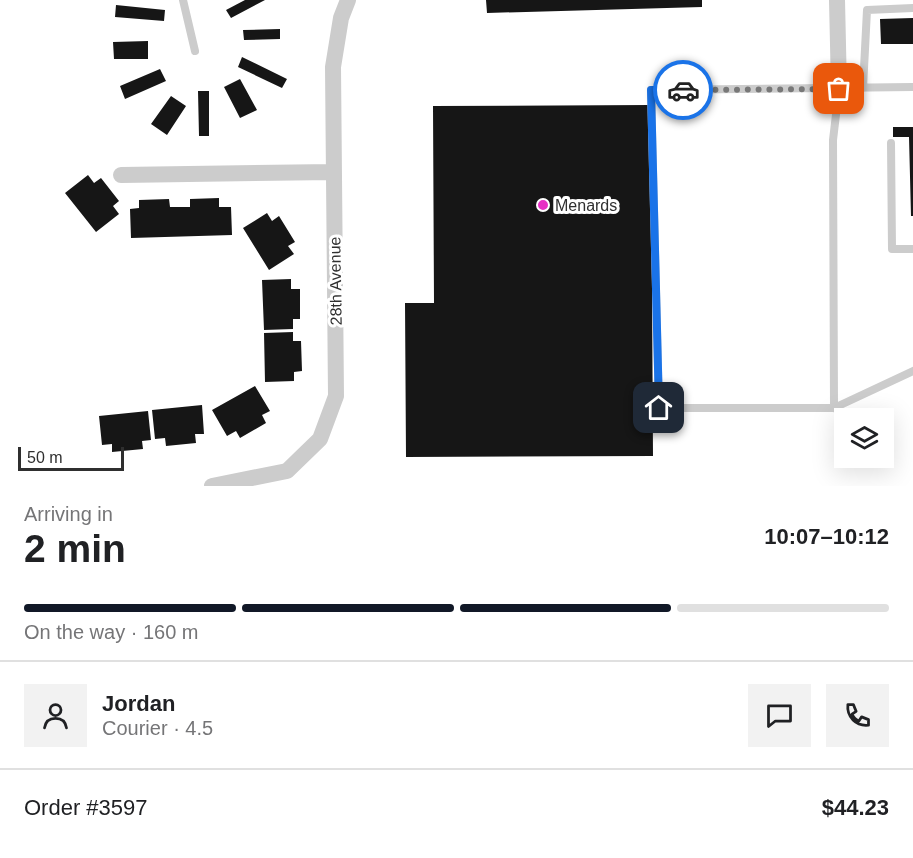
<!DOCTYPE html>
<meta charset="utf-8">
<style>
:root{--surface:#fff;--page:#f2f2f2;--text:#202124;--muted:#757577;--line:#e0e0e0;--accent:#111827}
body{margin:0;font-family:Helvetica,sans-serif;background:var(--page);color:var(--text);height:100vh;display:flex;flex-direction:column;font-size:22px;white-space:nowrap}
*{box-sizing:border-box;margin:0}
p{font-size:20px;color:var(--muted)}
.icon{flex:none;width:33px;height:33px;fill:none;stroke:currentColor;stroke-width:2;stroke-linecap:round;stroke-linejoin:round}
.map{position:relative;height:486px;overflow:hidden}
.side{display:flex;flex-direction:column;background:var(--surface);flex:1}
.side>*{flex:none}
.buttons{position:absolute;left:834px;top:408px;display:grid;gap:12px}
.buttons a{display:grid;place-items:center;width:60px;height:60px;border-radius:0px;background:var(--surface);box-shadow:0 6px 24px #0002;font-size:30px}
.scale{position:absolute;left:18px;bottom:15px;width:106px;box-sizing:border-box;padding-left:6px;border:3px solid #2f2f2f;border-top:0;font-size:16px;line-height:21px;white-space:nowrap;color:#2f2f2f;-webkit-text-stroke:4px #fff;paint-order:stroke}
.pin{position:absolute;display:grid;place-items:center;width:51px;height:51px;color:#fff;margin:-26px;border-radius:12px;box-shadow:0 3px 9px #0006}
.courier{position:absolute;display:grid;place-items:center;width:60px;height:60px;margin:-30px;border:4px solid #1a73e8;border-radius:50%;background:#fff;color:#222;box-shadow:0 2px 8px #0007}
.head em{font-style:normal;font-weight:600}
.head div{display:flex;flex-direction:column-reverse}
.head{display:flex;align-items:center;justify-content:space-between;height:102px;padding:0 24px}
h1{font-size:39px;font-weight:600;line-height:45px}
.bar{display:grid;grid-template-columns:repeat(4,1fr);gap:9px 6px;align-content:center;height:72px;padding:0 24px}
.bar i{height:8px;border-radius:4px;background:var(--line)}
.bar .on{background:var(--accent)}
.bar p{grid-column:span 4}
.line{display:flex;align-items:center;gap:15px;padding:0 24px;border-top:2px solid var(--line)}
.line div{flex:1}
.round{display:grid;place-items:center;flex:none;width:63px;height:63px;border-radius:0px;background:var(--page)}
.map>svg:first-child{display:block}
.building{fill:#161616}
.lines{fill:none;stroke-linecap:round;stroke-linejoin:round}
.lane{stroke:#ccc;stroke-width:8}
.street{stroke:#ccc;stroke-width:16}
.done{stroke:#787878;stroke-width:6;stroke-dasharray:0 10.8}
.route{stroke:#1a73e8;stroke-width:8}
.poi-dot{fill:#e72fc4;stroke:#fff;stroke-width:2}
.labels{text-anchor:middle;stroke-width:6;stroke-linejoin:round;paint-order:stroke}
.poi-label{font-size:16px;fill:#2f2f2f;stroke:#fff;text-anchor:start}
.street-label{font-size:16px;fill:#2f2f2f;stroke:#fff}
</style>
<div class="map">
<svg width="913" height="486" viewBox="0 0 913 486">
<rect width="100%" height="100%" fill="#fff"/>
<path class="building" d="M245,0h20l-34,18 -5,-8z
M486,0h216v7l-215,6z
M116,5l49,5 -1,11 -49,-4z
M913,18v26h-32l-1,-25z
M280,29v10l-36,1 -1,-10z
M148,41v18h-34l-1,-17z
M242,57l45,22 -5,9 -44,-21z
M160,69l6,12 -41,18 -5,-13z
M240,79l17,31 -17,8 -16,-31z
M198,91h11v45h-10z
M171,96l15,10 -19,29 -16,-11z
M651,105l2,351 -247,1 -1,-154h29l-1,-197z
M893,127h20v89h-2l-2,-79h-16z
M88,175l6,8 7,-5 18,23 -6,5 6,8 -23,18 -31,-39z
M219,198v9h12l1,28 -101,3 -1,-29 9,-1v-8l30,-1 1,8h20v-8z
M267,213l5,8 7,-5 16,26 -7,4 6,8 -25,16 -26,-42z
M291,279v10h9v30h-7v10l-29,1 -2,-50z
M293,332v9h8l1,30 -8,1v9l-29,1 -1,-49z
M255,386l15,25 -8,4 4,8 -26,15 -4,-7 -9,5 -15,-26z
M202,405l2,29h-9l1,9 -30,3 -1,-8 -10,1 -3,-29z
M148,411l3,29 -9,1 1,8 -31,3v-8l-10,1 -3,-29z"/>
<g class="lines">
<path class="lane" d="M183,0l12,51
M863,88l4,-78 46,-2
M839,89l-6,51 1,268h-175l-8,-318 262,-3
M891,143l1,106h21
M834,408l79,-37"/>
<path class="street" d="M837,0l2,89
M121,175l212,-3
M212,486l75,-15 33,-32 16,-43 -3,-329 8,-49 7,-18"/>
</g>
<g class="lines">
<path class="done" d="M683,90l156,-1"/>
<path class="route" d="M659,408l-8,-318h32"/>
</g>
<circle class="poi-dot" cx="543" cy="205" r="6"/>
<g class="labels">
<g class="poi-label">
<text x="555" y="211">Menards</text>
</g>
<g class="street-label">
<text transform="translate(335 281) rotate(-91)" y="6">28th Avenue</text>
</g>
</g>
</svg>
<div class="buttons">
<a><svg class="icon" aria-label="layers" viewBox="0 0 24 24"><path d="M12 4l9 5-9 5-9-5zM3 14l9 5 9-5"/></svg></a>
</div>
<div class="scale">50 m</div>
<div class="pin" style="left:839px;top:89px;background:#ea580c"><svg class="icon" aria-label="bag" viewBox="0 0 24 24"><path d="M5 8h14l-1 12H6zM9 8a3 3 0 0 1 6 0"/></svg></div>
<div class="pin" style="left:659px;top:408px;background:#1f2937"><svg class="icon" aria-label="home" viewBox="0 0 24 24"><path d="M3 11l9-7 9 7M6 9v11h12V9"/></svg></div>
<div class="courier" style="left:683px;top:90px"><svg class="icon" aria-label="car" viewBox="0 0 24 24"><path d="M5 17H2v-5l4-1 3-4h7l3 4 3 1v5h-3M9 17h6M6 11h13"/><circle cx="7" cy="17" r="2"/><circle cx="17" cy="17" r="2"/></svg></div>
</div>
<section class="side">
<div class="head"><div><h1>2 min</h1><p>Arriving in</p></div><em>10:07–10:12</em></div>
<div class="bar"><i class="on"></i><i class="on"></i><i class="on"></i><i></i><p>On the way · 160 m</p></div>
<div class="line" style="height:108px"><a class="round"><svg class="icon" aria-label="person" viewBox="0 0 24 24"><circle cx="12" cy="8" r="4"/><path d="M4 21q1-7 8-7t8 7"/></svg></a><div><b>Jordan</b><p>Courier · 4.5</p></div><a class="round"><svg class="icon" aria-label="chat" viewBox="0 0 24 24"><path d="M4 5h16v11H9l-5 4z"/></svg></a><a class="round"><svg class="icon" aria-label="phone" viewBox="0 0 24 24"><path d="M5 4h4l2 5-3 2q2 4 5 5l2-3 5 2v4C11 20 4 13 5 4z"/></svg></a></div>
<div class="line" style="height:78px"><div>Order #3597</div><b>$44.23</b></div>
</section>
